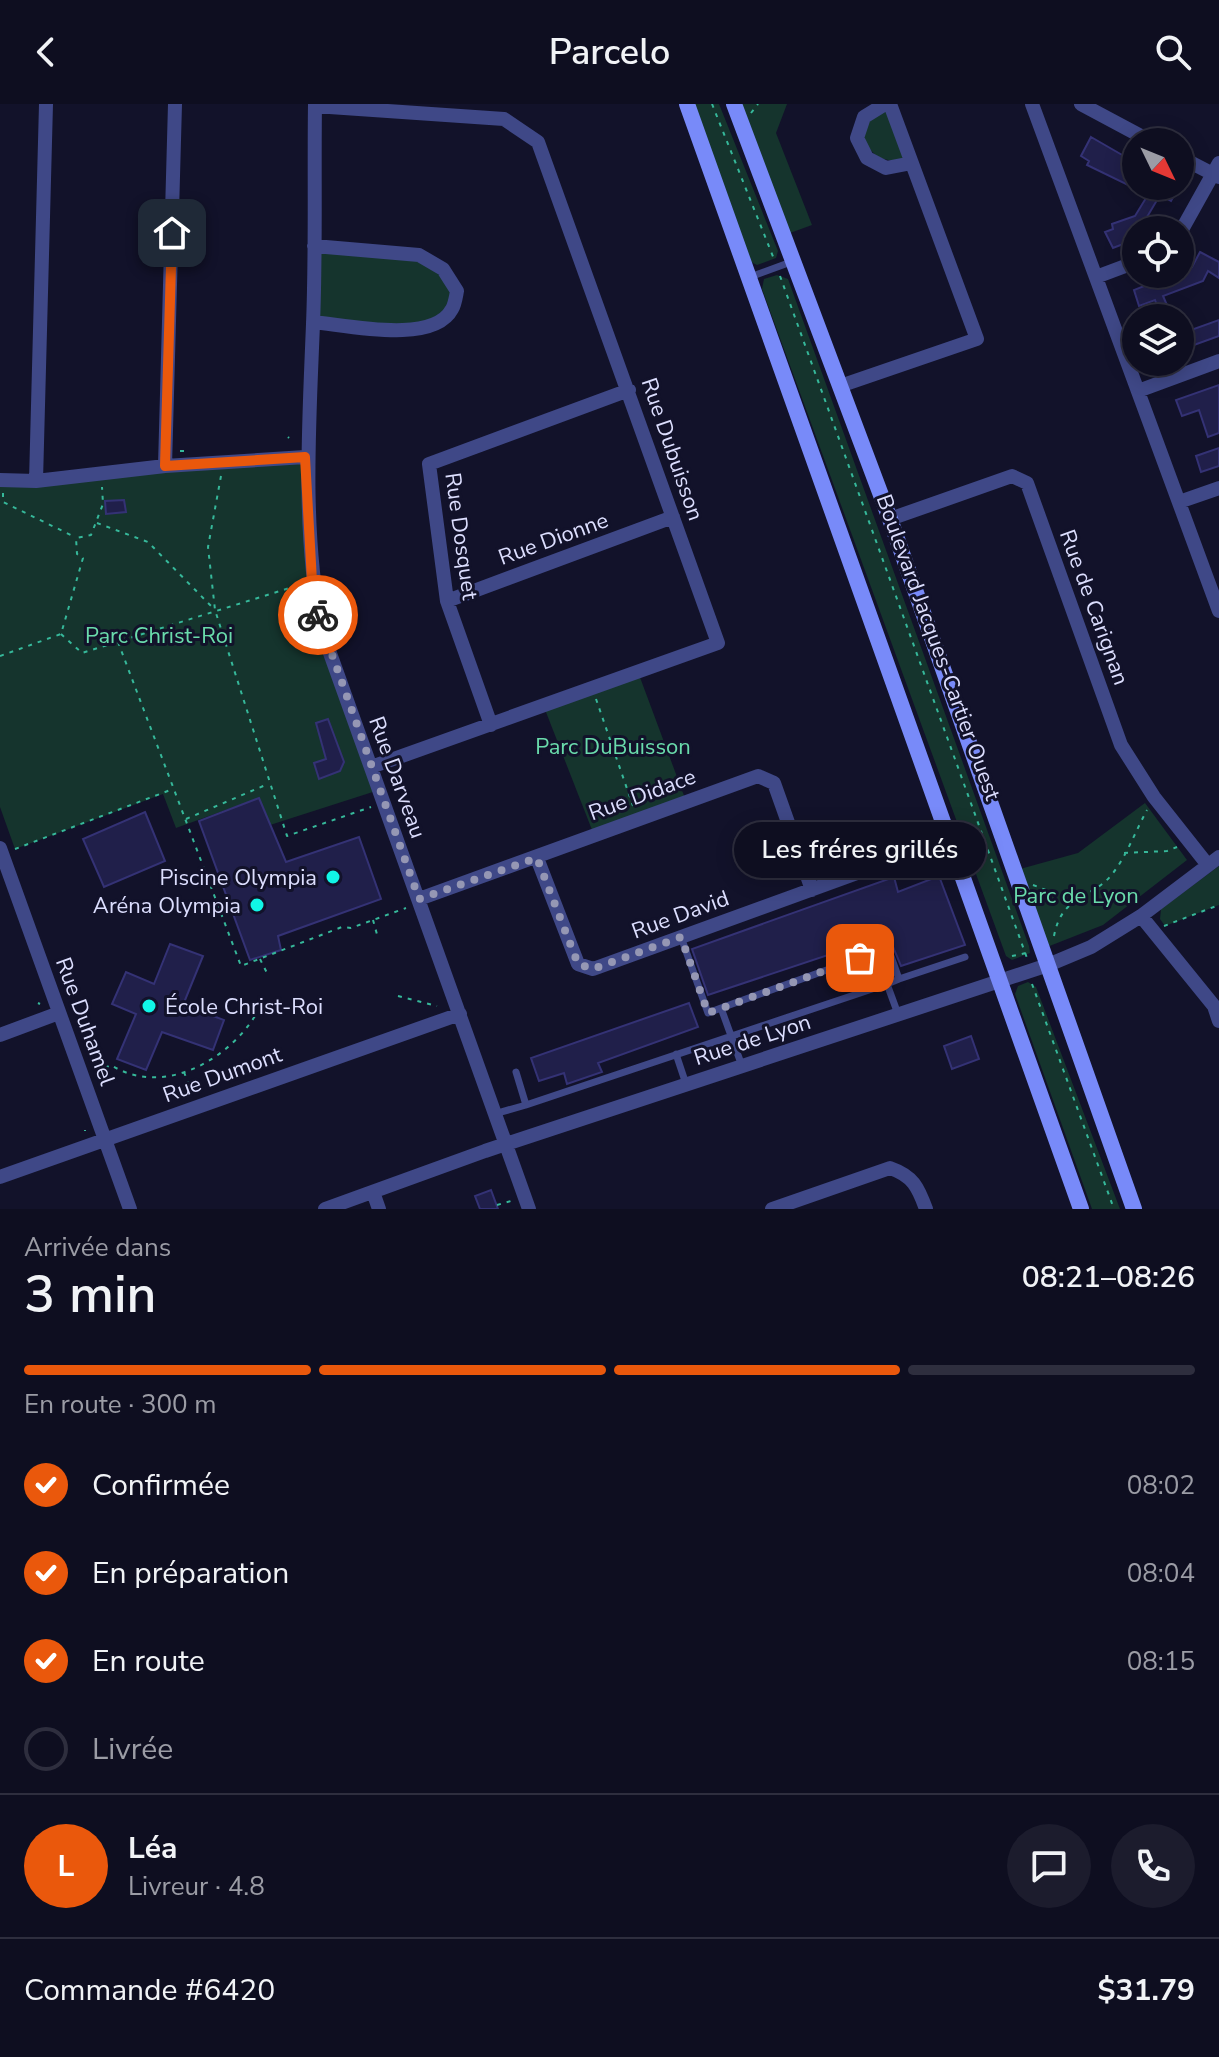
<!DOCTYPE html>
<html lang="fr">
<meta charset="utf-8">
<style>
:root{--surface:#0e0e20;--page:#1c1c2d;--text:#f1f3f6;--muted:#9b9ca5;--line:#2e2e3e;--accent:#ea580c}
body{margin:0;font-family:"Nunito Sans",sans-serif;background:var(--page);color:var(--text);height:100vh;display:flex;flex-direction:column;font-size:30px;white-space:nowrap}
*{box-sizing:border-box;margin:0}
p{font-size:26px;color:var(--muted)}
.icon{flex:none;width:44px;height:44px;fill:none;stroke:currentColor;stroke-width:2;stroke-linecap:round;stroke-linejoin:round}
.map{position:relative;height:1105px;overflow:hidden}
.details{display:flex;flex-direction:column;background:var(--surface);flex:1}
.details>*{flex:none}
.needle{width:52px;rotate:133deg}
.buttons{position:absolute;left:1122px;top:24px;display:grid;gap:16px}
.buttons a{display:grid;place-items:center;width:72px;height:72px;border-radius:50%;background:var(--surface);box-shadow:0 4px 20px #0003,0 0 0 2px var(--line);font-size:40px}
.pin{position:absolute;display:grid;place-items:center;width:68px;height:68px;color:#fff;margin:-34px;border-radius:16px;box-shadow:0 4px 12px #0006}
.courier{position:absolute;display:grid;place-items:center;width:80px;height:80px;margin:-40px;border:6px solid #ea580c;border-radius:50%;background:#fff;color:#222;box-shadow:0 2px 10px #0007}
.bubble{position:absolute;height:56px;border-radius:28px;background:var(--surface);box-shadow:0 4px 20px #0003,0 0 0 2px var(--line);font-size:26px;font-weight:600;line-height:56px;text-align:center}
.overview em{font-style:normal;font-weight:600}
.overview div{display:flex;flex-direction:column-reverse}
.overview{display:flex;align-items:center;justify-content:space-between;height:136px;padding:0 24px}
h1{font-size:52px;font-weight:600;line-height:60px}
.bar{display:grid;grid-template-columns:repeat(4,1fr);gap:12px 8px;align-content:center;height:96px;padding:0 24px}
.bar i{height:10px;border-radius:6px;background:var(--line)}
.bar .on{background:var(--accent)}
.bar p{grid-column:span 4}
.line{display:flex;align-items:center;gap:20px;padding:0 24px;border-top:2px solid var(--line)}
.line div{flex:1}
.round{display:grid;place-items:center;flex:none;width:84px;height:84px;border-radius:42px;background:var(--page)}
ol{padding:0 24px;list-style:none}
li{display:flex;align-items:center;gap:24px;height:88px}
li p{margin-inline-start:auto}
li .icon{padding:8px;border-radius:50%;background:var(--accent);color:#fff;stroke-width:4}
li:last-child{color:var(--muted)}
li i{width:44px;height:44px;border:4px solid var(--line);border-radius:50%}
header{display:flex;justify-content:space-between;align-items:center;height:104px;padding:0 24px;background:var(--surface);font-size:36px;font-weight:600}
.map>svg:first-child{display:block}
.green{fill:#15342d}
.building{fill:#201f4a;stroke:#343275;stroke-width:2}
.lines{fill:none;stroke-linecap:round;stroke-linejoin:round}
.path{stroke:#36b89a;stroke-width:2;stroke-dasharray:4 6;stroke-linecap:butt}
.lane{stroke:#3f4887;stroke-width:7}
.street{stroke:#3f4887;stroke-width:14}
.secondary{stroke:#788af9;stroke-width:16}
.done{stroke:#9597b4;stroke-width:8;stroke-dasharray:0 14.4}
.route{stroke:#ea580c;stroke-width:10}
.poi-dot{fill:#11f5e6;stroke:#12122a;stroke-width:3}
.labels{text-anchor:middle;stroke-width:6;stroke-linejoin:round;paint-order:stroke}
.street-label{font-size:22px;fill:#dcdefe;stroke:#12122a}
.park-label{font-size:22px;fill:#6adcac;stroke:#12122a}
.poi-label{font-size:22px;fill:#dcdefe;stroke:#12122a;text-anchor:end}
</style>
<header><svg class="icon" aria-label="back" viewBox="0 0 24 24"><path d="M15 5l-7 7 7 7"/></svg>Parcelo<svg class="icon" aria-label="search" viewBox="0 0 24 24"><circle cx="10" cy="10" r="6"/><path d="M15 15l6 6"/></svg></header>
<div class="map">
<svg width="1219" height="1105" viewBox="0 0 1219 1105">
<rect width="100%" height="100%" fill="#12122a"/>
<path class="green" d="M694,0h25l59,147 -2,7 -19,7 -6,-3z
M741,0h46l-11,29 36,92 -22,8z
M886,5l19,51c-23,2 -32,-2 -42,-23l5,-17z
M314,142l105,9 38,36 -26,37 -118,-6z
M777,171l11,4 241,667 1,7 -18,7 -6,-4 -244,-667 2,-10z
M305,353l7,124 67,209 -109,35 -11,-27 -83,30 -13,-34 -148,55 -15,-42v-327z
M638,568l48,129 -92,34 -50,-128z
M1145,699l42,57 -84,65 -56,22 -27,-78 58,-16z
M1219,762v39l-54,21 -5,-7 1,-10z
M1028,878l8,5 84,222h-28l-77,-215 3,-8z"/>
<path class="building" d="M1091,33l45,26v20l-4,-2 -2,5 -43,-21 2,-4 -8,-5z
M1143,82h36l-8,15 -11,-6 -16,27 3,8h-11v9l-23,9 -8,-16 8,-3 -1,-5 23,-8 16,-26z
M1200,148l19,10v16l-11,-7 -5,10 -40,15 7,16 -9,4 -6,-16 -16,6 -5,-16 58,-23z
M1219,216v16l-39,14v-16z
M1219,281v48l-11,4 -9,-27 -17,6 -6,-16z
M1219,344v18l-18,6 -5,-16z
M124,396l2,12 -20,2 -1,-13z
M328,615l16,43 -4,9 -21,8 -5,-16 12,-4 -10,-36z
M259,694l27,64 73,-25 22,62 -103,37 3,14 -31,10 -51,-139z
M145,708l20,49 -61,26 -21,-48z
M939,772l26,69 -64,21 -13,-31 -180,60 -16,-46 202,-72 4,15z
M170,840l33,12 -20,49 41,15 -11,30 -51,-18 -16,38 -29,-11 19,-45 -24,-10 14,-32 28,12z
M689,899l9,24 -100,36 4,9 -35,12 -3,-11 -25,8 -8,-23z
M971,932l8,23 -27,10 -8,-23z
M491,1086l7,19h-18l-5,-13z"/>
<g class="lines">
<path class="path" d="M712,0l62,155
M751,9l7,-9
M780,172l247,682
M288,333l1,1
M180,347h4
M221,372l-13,71 7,63 72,226 84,-29
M3,389v9l72,35
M97,419l51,19 66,67
M61,530l21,19 217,-68
M118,538l123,324 101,-39 9,1 55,-20
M0,552l61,-22 22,-76 -6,-4 -1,-16 15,-3 12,-31 -1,-17
M596,595l37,107
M186,715l82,-35
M15,745l158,-60
M1124,749l43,-2 10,-4
M1033,781l39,15
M373,816l5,18
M1164,822l55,-21
M1054,832c8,-43 40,-37 59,-63 14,-18 23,-43 34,-63
M1012,852l14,-3
M260,855l7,14
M1032,880l82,225
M398,892l39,10
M38,899l2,1
M96,968l15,-7c50,32 115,-3 144,-49
M184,968l8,22
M85,1026v1
M497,1101l14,-4"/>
<path class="lane" d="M750,173l41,-15
M681,833l27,76 13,-5
M899,875l66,-22
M676,950l10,30
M742,962l-21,-58 167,-60 11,31 -12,5 11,30
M516,968l10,33 361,-121
M494,1010l32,-9"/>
<path class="street" d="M315,0c-1,73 1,147 -2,220 -4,103 -11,203 8,304l208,581
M885,0l-21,13 -7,21 10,20 19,10 26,-5
M1032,0l187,507
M1081,0l71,38
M315,2l189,13 34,23 180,501 -347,124
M1180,53l39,20
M1180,129l39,-70
M1096,173l40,-15
M313,218c34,3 120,23 139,-13 3,-5 4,-13 5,-18l-14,-22 -24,-14 -105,-9
M840,282l137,-47 -87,-235
M1138,287l81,-30
M165,362l10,-362
M0,376l36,1 129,-15 140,-9
M36,377l10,-377
M1179,398l40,-14
M890,415l122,-43 15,7 94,262 33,52 53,67
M447,497l226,-84
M491,621l-44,-124 -18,-137 200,-74
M0,744l130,361
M537,754l41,106 15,5 355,-129
M419,795l339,-123 16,7 38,107
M1141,812l73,90 5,15
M0,931l59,-22
M0,1073l460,-163
M373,1088l6,17
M325,1105l160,-58 563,-186 43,-18 50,-31 78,-59
M772,1105l118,-41c23,8 28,19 36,41"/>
<path class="secondary" d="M687,0l394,1105
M734,0l156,415 244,690"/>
</g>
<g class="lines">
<path class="done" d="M318,511l101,284 118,-41 41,106 15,5 88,-32 27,76 152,-55"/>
<path class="route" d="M172,129l-7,233 140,-9 7,124 6,34"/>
</g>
<g class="poi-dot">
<circle cx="333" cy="773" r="8"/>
<circle cx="257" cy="801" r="8"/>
<circle cx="149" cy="902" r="8"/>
</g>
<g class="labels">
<g class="street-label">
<text transform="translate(673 345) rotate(71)" y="8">Rue Dubuisson</text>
<text transform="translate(462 432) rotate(82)" y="8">Rue Dosquet</text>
<text transform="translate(553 434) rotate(-20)" y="8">Rue Dionne</text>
<text transform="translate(1095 503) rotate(70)" y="8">Rue de Carignan</text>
<text transform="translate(939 543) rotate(70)" y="8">Boulevard Jacques-Cartier Ouest</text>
<text transform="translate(398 673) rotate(70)" y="8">Rue Darveau</text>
<text transform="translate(642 690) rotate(-20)" y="8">Rue Didace</text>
<text transform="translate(680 810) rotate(-20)" y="8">Rue David</text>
<text transform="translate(86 917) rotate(70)" y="8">Rue Duhamel</text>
<text transform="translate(752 935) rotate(-18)" y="8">Rue de Lyon</text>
<text transform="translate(222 970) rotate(-20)" y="8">Rue Dumont</text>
</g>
<g class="park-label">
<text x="159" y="539">Parc Christ-Roi</text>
<text x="613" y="650">Parc DuBuisson</text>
<text x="1076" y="799">Parc de Lyon</text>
</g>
<g class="poi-label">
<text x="317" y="781">Piscine Olympia</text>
<text x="241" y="809">Aréna Olympia</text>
<text x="165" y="910" text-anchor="start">École Christ-Roi</text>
</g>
</g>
</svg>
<div class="buttons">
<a><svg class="needle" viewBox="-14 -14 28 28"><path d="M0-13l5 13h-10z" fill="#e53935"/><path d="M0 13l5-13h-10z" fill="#9b9ca5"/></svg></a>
<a><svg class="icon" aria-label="locate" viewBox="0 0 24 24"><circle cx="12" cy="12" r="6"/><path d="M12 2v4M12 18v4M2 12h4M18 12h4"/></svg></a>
<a><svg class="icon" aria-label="layers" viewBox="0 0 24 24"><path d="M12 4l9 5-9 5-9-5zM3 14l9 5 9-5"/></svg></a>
</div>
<div class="pin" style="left:860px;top:854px;background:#ea580c"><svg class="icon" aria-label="bag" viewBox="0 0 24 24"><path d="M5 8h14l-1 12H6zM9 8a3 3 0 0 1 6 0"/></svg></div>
<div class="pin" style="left:172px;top:129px;background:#1f2937"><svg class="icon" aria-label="home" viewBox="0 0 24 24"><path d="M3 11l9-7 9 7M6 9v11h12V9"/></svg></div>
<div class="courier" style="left:318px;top:511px"><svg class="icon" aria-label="bike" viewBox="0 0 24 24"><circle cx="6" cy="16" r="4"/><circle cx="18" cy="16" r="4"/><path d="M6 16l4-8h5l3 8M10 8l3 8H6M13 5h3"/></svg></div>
<div class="bubble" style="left:734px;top:718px;width:252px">Les fréres grillés</div>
</div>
<section class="details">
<div class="overview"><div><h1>3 min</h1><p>Arrivée dans</p></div><em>08:21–08:26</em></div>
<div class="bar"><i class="on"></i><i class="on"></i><i class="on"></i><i></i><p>En route · 300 m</p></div>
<ol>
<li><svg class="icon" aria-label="check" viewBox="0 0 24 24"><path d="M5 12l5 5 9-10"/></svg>Confirmée<p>08:02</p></li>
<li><svg class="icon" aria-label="check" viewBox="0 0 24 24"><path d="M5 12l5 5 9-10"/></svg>En préparation<p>08:04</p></li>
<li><svg class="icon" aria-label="check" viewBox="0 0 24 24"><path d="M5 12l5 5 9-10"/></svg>En route<p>08:15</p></li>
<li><i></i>Livrée</li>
</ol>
<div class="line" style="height:144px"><b class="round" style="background:var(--accent);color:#fff">L</b><div><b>Léa</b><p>Livreur · 4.8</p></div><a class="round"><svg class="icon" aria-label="chat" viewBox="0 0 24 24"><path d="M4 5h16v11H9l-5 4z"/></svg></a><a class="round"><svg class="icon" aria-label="phone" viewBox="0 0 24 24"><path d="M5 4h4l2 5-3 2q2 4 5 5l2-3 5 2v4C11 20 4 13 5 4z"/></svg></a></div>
<div class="line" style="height:104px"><div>Commande #6420</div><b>$31.79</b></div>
</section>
